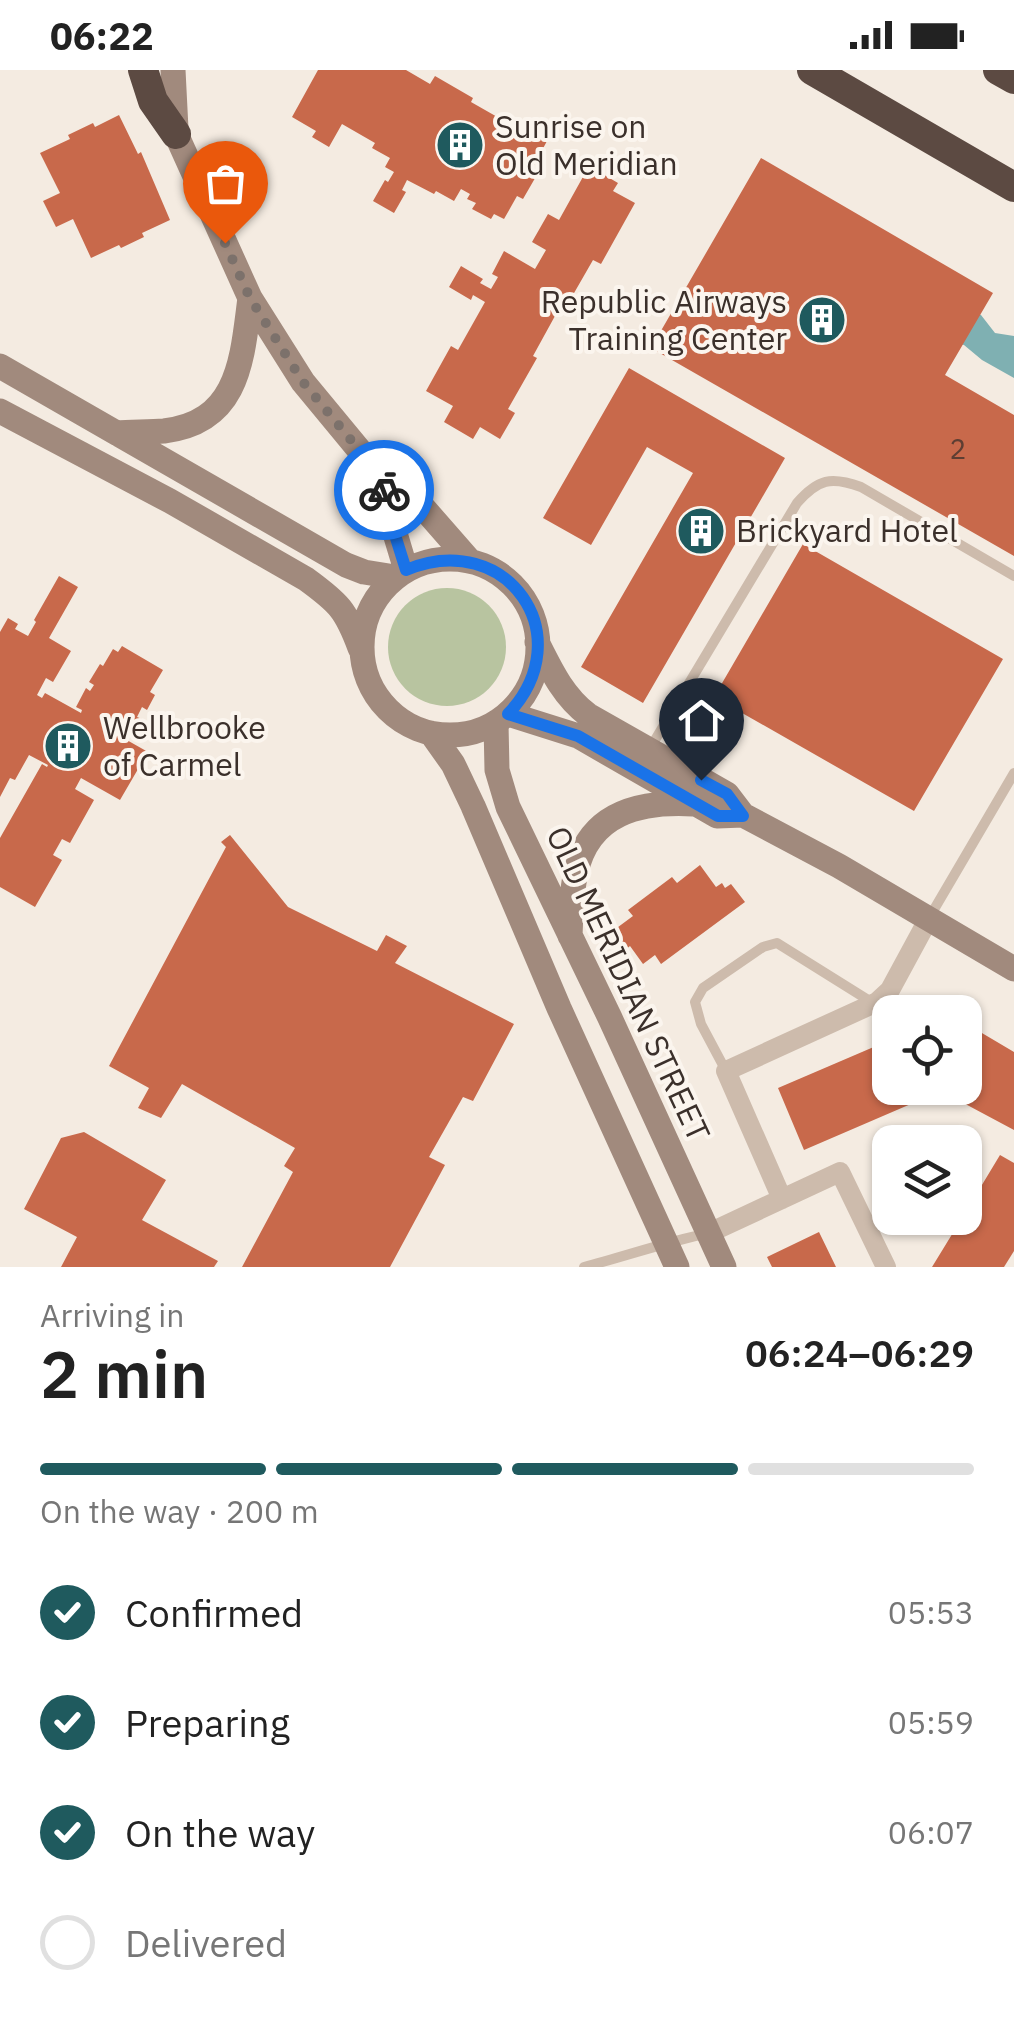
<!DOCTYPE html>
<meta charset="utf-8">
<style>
:root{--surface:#fff;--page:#f2f2f2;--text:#222;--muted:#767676;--line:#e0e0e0;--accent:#1f5a5e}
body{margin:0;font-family:"IBM Plex Sans",sans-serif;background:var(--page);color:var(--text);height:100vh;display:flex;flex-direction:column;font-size:38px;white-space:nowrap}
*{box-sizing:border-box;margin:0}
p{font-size:32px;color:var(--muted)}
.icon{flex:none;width:55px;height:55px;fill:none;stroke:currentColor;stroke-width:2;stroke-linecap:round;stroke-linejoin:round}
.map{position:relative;height:1197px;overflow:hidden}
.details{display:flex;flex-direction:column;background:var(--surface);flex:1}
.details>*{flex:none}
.buttons{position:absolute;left:872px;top:925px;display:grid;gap:20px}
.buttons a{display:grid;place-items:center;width:110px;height:110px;border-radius:20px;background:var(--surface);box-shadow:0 2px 8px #0004;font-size:50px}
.pin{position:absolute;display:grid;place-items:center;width:85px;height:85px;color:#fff;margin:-102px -42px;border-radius:50% 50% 50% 0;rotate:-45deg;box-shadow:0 0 10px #0007}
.pin .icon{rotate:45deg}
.courier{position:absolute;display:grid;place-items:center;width:100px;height:100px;margin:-50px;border:8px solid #1a73e8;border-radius:50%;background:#fff;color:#222;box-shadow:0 2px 12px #0007}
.head em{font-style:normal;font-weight:600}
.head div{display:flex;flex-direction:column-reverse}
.head{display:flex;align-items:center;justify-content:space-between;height:170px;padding:0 40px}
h1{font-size:65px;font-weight:600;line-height:75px}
.bar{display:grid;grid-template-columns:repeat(4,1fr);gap:15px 10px;align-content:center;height:120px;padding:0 40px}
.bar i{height:12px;border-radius:8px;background:var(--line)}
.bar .current{background:var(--accent)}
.bar p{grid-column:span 4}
ol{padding:0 40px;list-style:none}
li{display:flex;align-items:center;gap:30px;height:110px}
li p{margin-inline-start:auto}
li .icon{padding:10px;border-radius:50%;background:var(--accent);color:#fff;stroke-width:4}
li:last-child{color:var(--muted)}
li i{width:55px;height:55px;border:5px solid var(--line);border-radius:50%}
.status{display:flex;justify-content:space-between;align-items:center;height:70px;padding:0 50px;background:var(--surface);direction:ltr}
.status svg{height:28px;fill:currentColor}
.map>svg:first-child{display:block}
.green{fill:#b8c4a0}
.water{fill:#7fb0b2}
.building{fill:#c8694b}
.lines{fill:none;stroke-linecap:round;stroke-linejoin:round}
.lane{stroke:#cdbbac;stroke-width:10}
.street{stroke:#cdbbac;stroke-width:20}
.secondary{stroke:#a18a7d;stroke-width:25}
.highway{stroke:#5c4a42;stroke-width:30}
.done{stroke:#7c716b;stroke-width:10;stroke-dasharray:0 18}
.route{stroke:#1a73e8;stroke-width:12}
.labels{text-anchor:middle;stroke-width:8;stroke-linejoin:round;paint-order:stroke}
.number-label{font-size:28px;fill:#5e3e33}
.poi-label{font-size:32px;fill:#3b302b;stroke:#fbf5ee;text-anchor:start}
.street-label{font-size:32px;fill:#3b302b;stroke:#fbf5ee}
</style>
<div class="status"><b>06:22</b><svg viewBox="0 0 49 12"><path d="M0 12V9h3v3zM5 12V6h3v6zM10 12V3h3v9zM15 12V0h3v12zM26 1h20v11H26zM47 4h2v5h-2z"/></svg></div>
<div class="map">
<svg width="1014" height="1197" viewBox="0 0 1014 1197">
<rect width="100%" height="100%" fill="#f4ebe1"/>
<path class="green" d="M388 577a59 59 0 1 1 118 0a59 59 0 1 1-118 0Z"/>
<path class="water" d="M900,204l81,41 14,18 19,3v42l-32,-18 -18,-15 -26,-6z"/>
<path class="building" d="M318,0h88l24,14 5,-8 38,22 -2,4 51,29 2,-3 23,13 -15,28 6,4 -15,26 -6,-3 -13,23 -10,-5 -3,5 -19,-10 4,-6 -9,-4 3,-5 -9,-5 -7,12 -18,-10 -2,3 -27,-14 -5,10 4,2 -12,21 -21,-12 12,-21 3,2 6,-10 -9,-5 5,-9 -18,-10 3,-5 -33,-19 -13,23 -17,-10 4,-6 -24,-14z
M119,45l19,39 3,-2 29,68 -28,13 2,4 -23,11 -2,-3 -28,13 -18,-39 -17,8 -13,-26 17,-8 -20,-40 30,-14 -2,-4 25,-12 2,4z
M761,88l232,135 -48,82 69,40v141l-363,-208z
M589,96l29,17 -5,8 22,12 -34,61 -8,-4 -27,47 -5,-2 -28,51 4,2 -29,51 7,4 -15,26 -20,-12 -7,12 -29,-17 9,-16 -27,-15 25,-45 7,4 27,-48 -12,-7 -2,5 -22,-13 12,-21 22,13 -3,4 11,6 7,-12 -6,-3 12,-23 31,18 11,-19 -14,-8 16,-28 11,6z
M629,298l156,90 -142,245 -62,-36 112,-194 -46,-26 -56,98 -48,-27z
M803,474l200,115 -89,152 -200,-114z
M59,506l19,11 -29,51 22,13 -18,31 -7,-4 -9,17 5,3 3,-5 36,20 1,-3 -6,-3 10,-19 4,3 4,-6 -5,-3 11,-18 3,2 10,-17 5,3 4,-6 41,24 -13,22 5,3 -8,15 -5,-3 -5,10 5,2 -9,15h-4l-4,5 23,13 -28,48 -39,-22 -6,11 19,11 -24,43 -8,-4 -9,16 9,5 -27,47 -35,-20v-49l42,-74 5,3 1,-2 -19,-10 -14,25 -5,-2 -10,19v-165l8,-14 10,6 -3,5 13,7 8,-14 -2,-2z
M230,765l58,72 89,44 9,-16 21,11 -12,17 119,61 -41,77 -10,-4 -34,60 16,8 -55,102h-148l51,-95 -9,-6 11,-18 -113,-64 -21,34 -23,-10 11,-20 -40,-22 117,-219 -5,-5z
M700,795l16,22 6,-4 3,5 6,-4 14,18 -84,62 -6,-9 -12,9 -13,-18 -6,5 -14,-18 23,-17 -5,-6 44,-33 5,6z
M916,925l30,17h-38z
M965,953l49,29v78l-73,-39 -137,59 -26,-62 112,-48v48h75z
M84,1062l82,48 -24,40 76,41 -4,6h-153l16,-30 -53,-28 37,-71z
M1000,1085l14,8v88l-10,16h-72l30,-49h3v-5z
M819,1162l17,35h-64l-5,-10z"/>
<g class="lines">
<path class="lane" d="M649,680l148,-247c21,-24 34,-27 64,-16l153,89
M929,848l85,-145
M726,1001l-25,-47 -6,-22 8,-14 60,-41 14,-4 96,60
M584,1197c42,-11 82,-25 125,-34"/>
<path class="street" d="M782,1129l-56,-128 151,-69 13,-12 39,-72
M709,1163l131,-61 46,95"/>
<path class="secondary" d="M173,0l3,59
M170,45l6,19 74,164 53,84 81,98 22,8 63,72
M0,296l346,199 18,7 31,5
M0,341l170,90 136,78c33,24 40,31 54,69
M116,363c16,-1 32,-1 48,-2 76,-9 78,-73 86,-133
M384,410l1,20 21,70
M362 577a88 88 0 1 1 176 0a88 88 0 1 1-176 0Z
M537,572c14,28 26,54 51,73l139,79 16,21 96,51 175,103
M508,644l70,22 139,80 26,-1
M496,654l1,46 11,37 102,211 114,249
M431,663l22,31 20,42 86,202 118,259
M570,866c1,-22 1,-43 6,-64 13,-59 64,-71 117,-68"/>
<path class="highway" d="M143,0l10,31 23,33
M812,0l202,117
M998,0l16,9"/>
</g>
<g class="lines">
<path class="done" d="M225,173l25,55 53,84 81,98v10"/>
<path class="route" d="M384,420v10l22,70c101,-42 176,66 102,144l70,22 140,80h25l-16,-22 -26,-14"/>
</g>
<defs>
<g id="building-disc" transform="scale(2.5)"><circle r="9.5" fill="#1f5a5e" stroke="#fbf5ee"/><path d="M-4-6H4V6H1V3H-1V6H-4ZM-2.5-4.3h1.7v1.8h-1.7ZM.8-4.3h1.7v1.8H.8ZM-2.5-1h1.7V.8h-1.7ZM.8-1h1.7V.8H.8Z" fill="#fff"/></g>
</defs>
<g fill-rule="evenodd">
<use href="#building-disc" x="460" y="75"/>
<use href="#building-disc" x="822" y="250"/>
<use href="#building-disc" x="701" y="461"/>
<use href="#building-disc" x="68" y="676"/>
</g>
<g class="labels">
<g class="number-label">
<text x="958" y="389">2</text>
</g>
<g class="poi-label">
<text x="495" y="68">Sunrise on<tspan x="495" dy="37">Old Meridian</tspan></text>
<text x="787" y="243" text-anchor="end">Republic Airways<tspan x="787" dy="37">Training Center</tspan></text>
<text x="736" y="472">Brickyard Hotel</text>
<text x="103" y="669">Wellbrooke<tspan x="103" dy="37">of Carmel</tspan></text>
</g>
<g class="street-label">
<text transform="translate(628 914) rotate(65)" y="11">OLD MERIDIAN STREET</text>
</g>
</g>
</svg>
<div class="buttons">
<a><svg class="icon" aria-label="locate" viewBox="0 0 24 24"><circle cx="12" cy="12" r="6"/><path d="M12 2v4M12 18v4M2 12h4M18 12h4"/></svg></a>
<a><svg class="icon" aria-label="layers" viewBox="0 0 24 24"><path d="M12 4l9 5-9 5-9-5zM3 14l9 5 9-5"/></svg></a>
</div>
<div class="pin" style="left:225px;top:173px;background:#ea580c"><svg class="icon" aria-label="bag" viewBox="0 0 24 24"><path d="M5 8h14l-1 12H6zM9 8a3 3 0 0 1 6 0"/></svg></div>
<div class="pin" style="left:701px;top:710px;background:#1f2937"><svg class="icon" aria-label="home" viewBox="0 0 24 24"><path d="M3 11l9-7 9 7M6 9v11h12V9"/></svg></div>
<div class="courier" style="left:384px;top:420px"><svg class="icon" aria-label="bike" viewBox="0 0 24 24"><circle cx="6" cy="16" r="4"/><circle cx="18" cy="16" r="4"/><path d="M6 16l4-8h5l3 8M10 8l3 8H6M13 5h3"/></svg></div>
</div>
<section class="details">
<div class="head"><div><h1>2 min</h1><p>Arriving in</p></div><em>06:24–06:29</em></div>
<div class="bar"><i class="current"></i><i class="current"></i><i class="current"></i><i></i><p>On the way · 200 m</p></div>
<ol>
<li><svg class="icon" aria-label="check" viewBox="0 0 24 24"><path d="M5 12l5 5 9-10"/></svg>Confirmed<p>05:53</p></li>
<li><svg class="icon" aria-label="check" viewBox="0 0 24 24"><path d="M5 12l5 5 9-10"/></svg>Preparing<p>05:59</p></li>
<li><svg class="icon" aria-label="check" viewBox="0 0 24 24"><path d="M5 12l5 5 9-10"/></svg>On the way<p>06:07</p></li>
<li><i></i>Delivered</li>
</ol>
</section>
